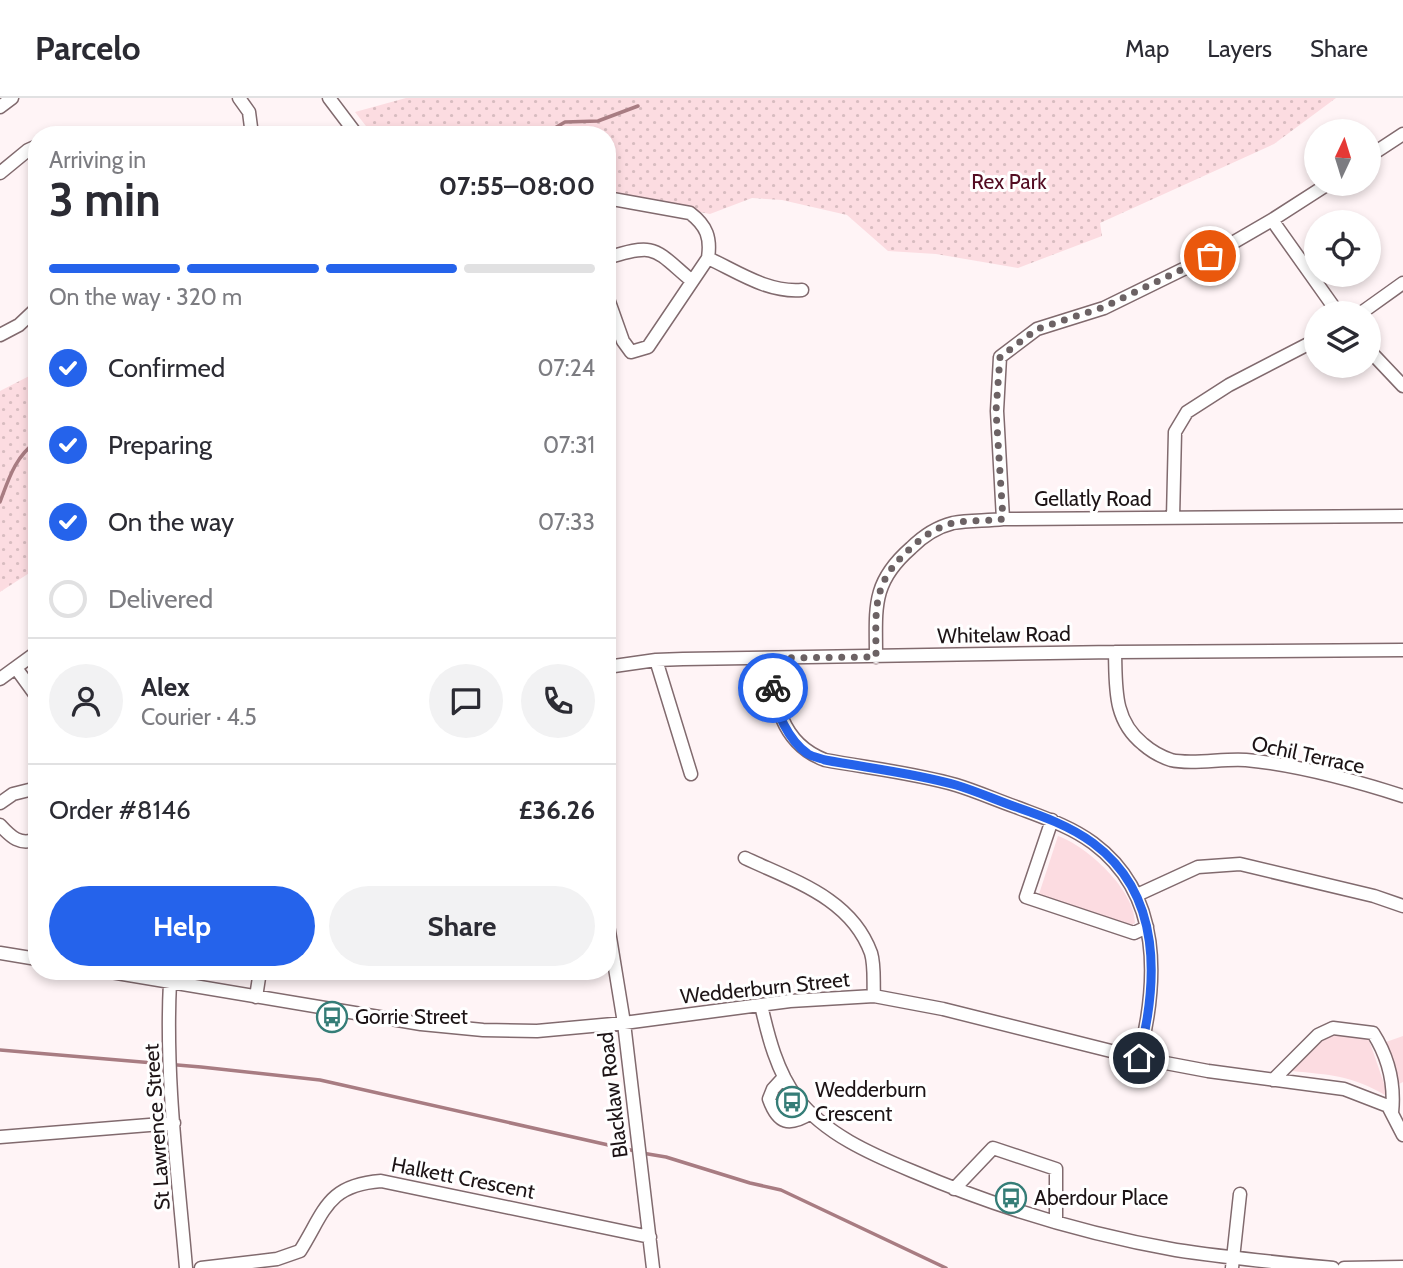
<!DOCTYPE html>
<meta charset="utf-8">
<style>
:root{--surface:#fff;--page:#f2f2f3;--text:#2b2b33;--muted:#7c7c81;--line:#e1e1e2;--accent:#2563eb}
body{margin:0;font-family:Cabin,sans-serif;background:var(--page);color:var(--text);height:100vh;display:flex;flex-direction:column;font-size:26px;white-space:nowrap}
*{box-sizing:border-box;margin:0}
p{font-size:23px;color:var(--muted)}
.icon{flex:none;width:38px;height:38px;fill:none;stroke:currentColor;stroke-width:2;stroke-linecap:round;stroke-linejoin:round}
.map{position:relative;flex:1;overflow:hidden}
.sheet{position:absolute;left:28px;top:28px;width:588px;height:854px;display:flex;flex-direction:column;background:var(--surface);border-radius:28px;box-shadow:0 4px 10px #0003}
.sheet>*{flex:none}
.needle{width:46px;rotate:4deg}
.fabs{position:absolute;left:1304px;top:21px;display:grid;gap:14px}
.fabs a{display:grid;place-items:center;width:77px;height:77px;border-radius:50%;background:var(--surface);box-shadow:0 4px 10px #0003;font-size:35px}
.pin{position:absolute;display:grid;place-items:center;width:60px;height:60px;color:#fff;margin:-30px;border:4px solid #fff;border-radius:50%;box-shadow:0 2px 7px #0007}
.courier{position:absolute;display:grid;place-items:center;width:70px;height:70px;margin:-35px;border:5px solid #2563eb;border-radius:50%;background:#fff;color:#222;box-shadow:0 2px 9px #0007}
.head em{font-style:normal;font-weight:800}
.head div{display:flex;flex-direction:column-reverse}
.head{display:flex;align-items:center;justify-content:space-between;height:119px;padding:0 21px}
h1{font-size:46px;font-weight:800;line-height:52px}
.bar{display:grid;grid-template-columns:repeat(4,1fr);gap:10px 7px;align-content:center;height:84px;padding:0 21px}
.bar i{height:9px;border-radius:5px;background:var(--line)}
.bar .selected{background:var(--accent)}
.bar p{grid-column:span 4}
.line{display:flex;align-items:center;gap:18px;padding:0 21px;border-top:2px solid var(--line)}
.line div{flex:1}
.round{display:grid;place-items:center;flex:none;width:74px;height:74px;border-radius:37px;background:var(--page)}
ol{padding:0 21px;list-style:none}
li{display:flex;align-items:center;gap:21px;height:77px}
li p{margin-inline-start:auto}
li .icon{padding:7px;border-radius:50%;background:var(--accent);color:#fff;stroke-width:4}
li:last-child{color:var(--muted)}
li i{width:38px;height:38px;border:4px solid var(--line);border-radius:50%}
.button{display:flex;gap:14px;margin-top:auto;padding:14px 21px}
.button a{flex:1;height:80px;border-radius:42px;background:var(--accent);color:#fff;font-size:28px;font-weight:800;line-height:80px;text-align:center}
.button a+a{background:var(--page);color:var(--text)}
header{display:flex;align-items:center;gap:42px;box-sizing:border-box;height:98px;padding:0 35px;background:var(--surface);border-bottom:2px solid var(--line)}
header strong{font-size:33px}
nav{display:flex;gap:38px;margin-inline-start:auto;font-size:24px}
.map>svg:first-child{display:block}
.grass{fill:#fcdce1}
.park{fill:url(#park-dots)}
.lines{fill:none;stroke-linecap:round;stroke-linejoin:round}
.stream{stroke:#a87c82;stroke-width:3.5}
.minor-casing{stroke:#816a6e;stroke-width:15}
.minor{stroke:#fff;stroke-width:12}
.done{stroke:#6c6264;stroke-width:7;stroke-dasharray:0 12.6}
.route{stroke:#2563eb;stroke-width:9}
.labels{text-anchor:middle;stroke-width:6;stroke-linejoin:round;paint-order:stroke}
.park-label{font-size:21px;fill:#530c22;stroke:#fff}
.street-label{font-size:21px;fill:#1d1416;stroke:#fff}
.poi-label{font-size:21px;fill:#1d1416;stroke:#fff;text-anchor:start}
</style>
<header>
<strong>Parcelo</strong>
<nav><a>Map</a><a>Layers</a><a>Share</a></nav>
</header>
<div class="map">
<svg width="1403" height="1170" viewBox="0 0 1403 1170">
<defs>
<pattern id="park-dots" width="8" height="8" patternUnits="userSpaceOnUse" patternTransform="scale(1.75)"><rect width="8" height="8" fill="#fcdce1"/><path d="M2 2h.1M6 6h.1" fill="none" stroke="#d8bcc0" stroke-width="1.8" stroke-linecap="round"/></pattern>
</defs>
<rect width="100%" height="100%" fill="#fff4f6"/>
<path class="grass" d="M1058,738c29,10 77,54 77,87l-5,3 -91,-32z
M1327,937l37,2 5,3 19,55h-3c-34,-20 -55,-20 -93,-24v-5z
M1403,938v46l-4,2 -13,-42z"/>
<path class="park" d="M406,0h930l-62,46 -174,79 2,13 -84,32 -82,-14 -48,-3 -41,-36 -65,-15 -30,-2 -42,16 -93,-18 -10,5v-66h-234l-18,-23z
M37,274v196l-37,24v-201z"/>
<g class="lines">
<path class="stream" d="M543,37l22,-13 33,-1 40,-15
M0,404c9,-24 15,-45 37,-61
M0,952l201,17 119,13 315,71
M642,1055l24,4 84,26 31,7 165,78"/>
<g class="minor-casing">
<path id="minor" d="M239,0l10,14 3,23
M329,0l28,37
M0,9l12,-9
M1368,59l35,-23
M0,75l28,-23 9,-4
M607,100l83,15c17,13 21,25 18,45l-60,89 -17,5 -8,-11 -16,-45
M1272,122l66,93
M607,160c50,-16 47,-9 85,23
M708,160c30,14 60,35 94,32
M1361,215l42,-30
M0,237l19,-10 18,-17
M1368,251l35,37
M1173,420l2,-86 12,-20 42,-27 87,-45
M1003,421l-6,-108 3,-54 37,-28 67,-21 106,-52 62,-36 56,-36
M1115,554c1,35 -2,68 28,92 8,7 19,13 28,16 20,5 54,-2 75,0 53,5 107,20 157,36
M876,559c0,-49 -5,-74 35,-109 12,-12 26,-21 42,-25 16,-3 34,-2 50,-4l400,-3
M771,560c3,43 9,85 54,102 43,8 89,13 131,25 20,6 40,15 60,22 26,10 54,19 77,36 70,52 65,139 46,215
M656,562l35,114
M607,569l49,-7 27,-1 432,-7 288,-2
M16,570l21,29
M0,581l37,-27
M0,705l13,-9 24,-6
M1052,722l-26,77 108,36 13,-6
M0,727c11,12 20,21 37,14
M745,760c49,23 106,40 126,95 4,13 2,30 3,43
M1137,797l61,-28 42,-3 134,32 29,10
M607,821l17,104 29,245
M0,855l37,6
M105,873l316,53 62,6 54,1 87,-8 166,-22 84,-5 69,13 196,49 69,13 136,18 44,17 15,29
M170,884c-5,95 8,192 16,286
M256,899l4,-26
M761,907c7,31 16,67 36,93 28,36 74,56 115,73 84,36 173,63 264,79 52,8 105,13 157,18
M784,979l-11,12 -4,10c9,25 20,28 42,14
M1273,982l45,-45 15,-7 40,5c16,25 22,51 19,80
M0,1039l174,-14
M954,1091l39,-41 63,21v53
M201,1170l76,-9 23,-8c25,-40 27,-66 81,-70l269,56
M1232,1170l8,-74
M1344,1170l59,-1"/>
</g>
<use href="#minor" class="minor"/>
</g>
<g class="lines">
<path class="done" d="M773,590l-2,-30 105,-1c0,-49 -5,-74 35,-109 12,-12 26,-21 42,-25 16,-3 34,-2 50,-4l-7,-108 4,-54 37,-28 67,-22 106,-51"/>
<path class="route" d="M773,590c1,22 16,53 35,66 5,3 12,4 17,6 43,8 89,13 131,25 20,6 40,15 60,22 26,9 54,19 77,36 70,52 65,139 46,215"/>
</g>
<defs>
<g id="bus-ring" transform="scale(1.575)"><circle r="9.5" fill="#fff" stroke="#357d77" stroke-width="1.5"/><path d="M-5-6H5V4H4V6H2V4H-2V6H-4V4H-5ZM-3.5-4V0h7V-4ZM-3.5 1.2v1.5H-2V1.2ZM2 1.2v1.5H3.5V1.2Z" fill="#357d77"/></g>
</defs>
<g fill-rule="evenodd">
<use href="#bus-ring" x="332" y="919"/>
<use href="#bus-ring" x="792" y="1004"/>
<use href="#bus-ring" x="1011" y="1100"/>
</g>
<g class="labels">
<g class="park-label">
<text x="1009" y="91">Rex Park</text>
</g>
<g class="street-label">
<text x="1093" y="408">Gellatly Road</text>
<text transform="translate(1004 537) rotate(-1)" y="7">Whitelaw Road</text>
<text transform="translate(1308 657) rotate(12)" y="7">Ochil Terrace</text>
<text transform="translate(765 890) rotate(-6)" y="7">Wedderburn Street</text>
<text transform="translate(613 997) rotate(-97)" y="7">Blacklaw Road</text>
<text transform="translate(157 1029) rotate(-94)" y="7">St Lawrence Street</text>
<text transform="translate(463 1080) rotate(11)" y="7">Halkett Crescent</text>
</g>
<g class="poi-label">
<text x="355" y="926">Gorrie Street</text>
<text x="815" y="999">Wedderburn<tspan x="815" dy="24">Crescent</tspan></text>
<text x="1034" y="1107">Aberdour Place</text>
</g>
</g>
</svg>
<div class="fabs">
<a><svg class="needle" viewBox="-14 -14 28 28"><path d="M0-13l5 13h-10z" fill="#e53935"/><path d="M0 13l5-13h-10z" fill="#7c7c81"/></svg></a>
<a><svg class="icon" aria-label="locate" viewBox="0 0 24 24"><circle cx="12" cy="12" r="6"/><path d="M12 2v4M12 18v4M2 12h4M18 12h4"/></svg></a>
<a><svg class="icon" aria-label="layers" viewBox="0 0 24 24"><path d="M12 4l9 5-9 5-9-5zM3 14l9 5 9-5"/></svg></a>
</div>
<div class="pin" style="left:1210px;top:158px;background:#ea580c"><svg class="icon" aria-label="bag" viewBox="0 0 24 24"><path d="M5 8h14l-1 12H6zM9 8a3 3 0 0 1 6 0"/></svg></div>
<div class="pin" style="left:1139px;top:960px;background:#1f2937"><svg class="icon" aria-label="home" viewBox="0 0 24 24"><path d="M3 11l9-7 9 7M6 9v11h12V9"/></svg></div>
<div class="courier" style="left:773px;top:590px"><svg class="icon" aria-label="bike" viewBox="0 0 24 24"><circle cx="6" cy="16" r="4"/><circle cx="18" cy="16" r="4"/><path d="M6 16l4-8h5l3 8M10 8l3 8H6M13 5h3"/></svg></div>
<section class="sheet">
<div class="head"><div><h1>3 min</h1><p>Arriving in</p></div><em>07:55–08:00</em></div>
<div class="bar"><i class="selected"></i><i class="selected"></i><i class="selected"></i><i></i><p>On the way · 320 m</p></div>
<ol>
<li><svg class="icon" aria-label="check" viewBox="0 0 24 24"><path d="M5 12l5 5 9-10"/></svg>Confirmed<p>07:24</p></li>
<li><svg class="icon" aria-label="check" viewBox="0 0 24 24"><path d="M5 12l5 5 9-10"/></svg>Preparing<p>07:31</p></li>
<li><svg class="icon" aria-label="check" viewBox="0 0 24 24"><path d="M5 12l5 5 9-10"/></svg>On the way<p>07:33</p></li>
<li><i></i>Delivered</li>
</ol>
<div class="line" style="height:126px"><a class="round"><svg class="icon" aria-label="person" viewBox="0 0 24 24"><circle cx="12" cy="8" r="4"/><path d="M4 21q1-7 8-7t8 7"/></svg></a><div><b>Alex</b><p>Courier · 4.5</p></div><a class="round"><svg class="icon" aria-label="chat" viewBox="0 0 24 24"><path d="M4 5h16v11H9l-5 4z"/></svg></a><a class="round"><svg class="icon" aria-label="phone" viewBox="0 0 24 24"><path d="M5 4h4l2 5-3 2q2 4 5 5l2-3 5 2v4C11 20 4 13 5 4z"/></svg></a></div>
<div class="line" style="height:91px"><div>Order #8146</div><b>£36.26</b></div>
<div class="button"><a>Help</a><a>Share</a></div>
</section>
</div>
